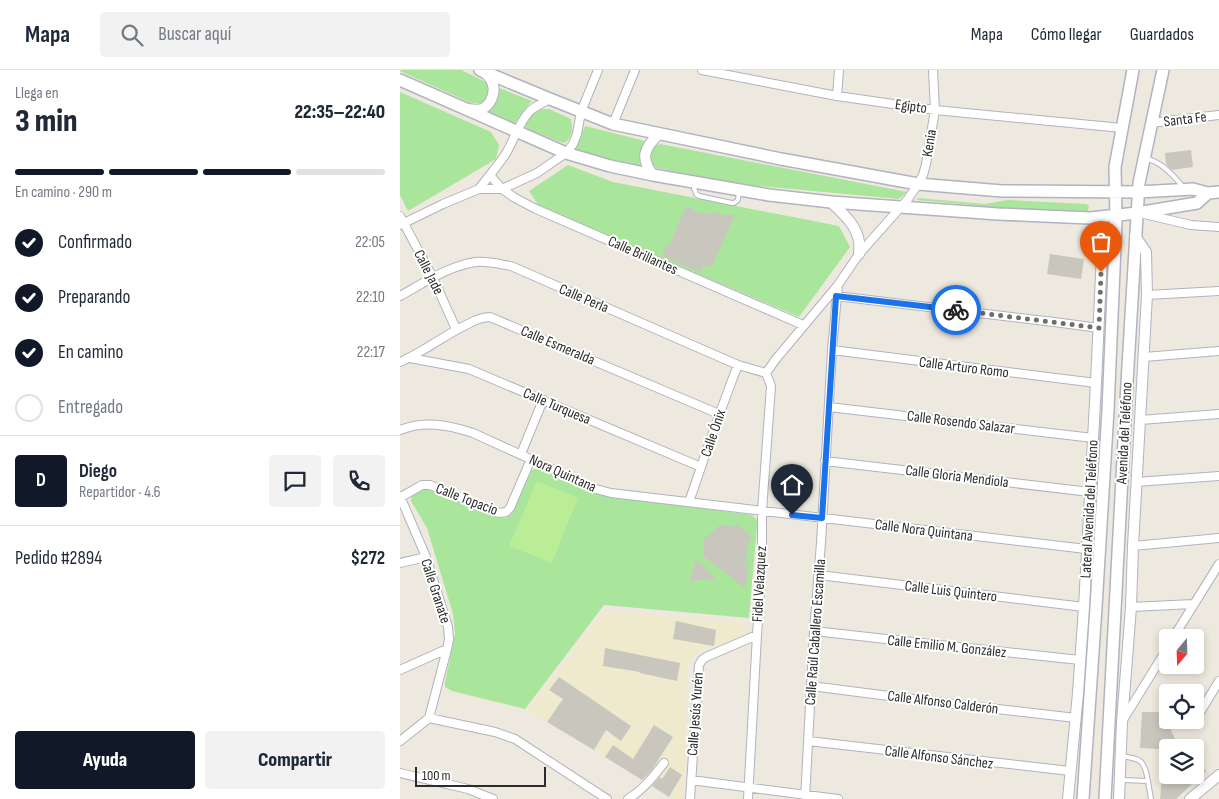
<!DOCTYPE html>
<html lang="es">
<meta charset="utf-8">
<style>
:root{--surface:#fff;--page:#f2f2f3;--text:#1f2937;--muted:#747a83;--line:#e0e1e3;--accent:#111827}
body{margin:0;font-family:"Sofia Sans Condensed",sans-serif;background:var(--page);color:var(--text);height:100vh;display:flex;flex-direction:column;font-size:19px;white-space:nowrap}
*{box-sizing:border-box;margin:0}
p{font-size:16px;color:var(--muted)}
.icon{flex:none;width:28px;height:28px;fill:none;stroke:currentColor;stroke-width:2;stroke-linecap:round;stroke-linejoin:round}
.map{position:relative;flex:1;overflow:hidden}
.drawer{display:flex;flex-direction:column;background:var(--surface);width:400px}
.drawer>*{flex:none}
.needle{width:32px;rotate:199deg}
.tools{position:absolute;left:759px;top:559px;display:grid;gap:10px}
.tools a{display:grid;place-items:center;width:45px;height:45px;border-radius:5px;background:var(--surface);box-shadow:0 2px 8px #0003;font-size:25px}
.scale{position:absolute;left:15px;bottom:12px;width:131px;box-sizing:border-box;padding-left:5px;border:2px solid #2c2c2c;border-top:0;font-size:14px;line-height:18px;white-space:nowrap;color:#2c2c2c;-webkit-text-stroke:4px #fff;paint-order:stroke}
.pin{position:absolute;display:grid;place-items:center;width:42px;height:42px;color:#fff;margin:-51px -21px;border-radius:50% 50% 50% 0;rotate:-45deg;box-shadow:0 0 5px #0007}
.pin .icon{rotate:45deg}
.courier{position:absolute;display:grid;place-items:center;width:50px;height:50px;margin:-25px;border:4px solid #1a73e8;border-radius:50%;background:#fff;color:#222;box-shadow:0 1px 6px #0007}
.summary em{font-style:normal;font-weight:800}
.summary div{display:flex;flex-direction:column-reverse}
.summary{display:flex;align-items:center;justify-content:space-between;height:85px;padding:0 15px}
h1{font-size:32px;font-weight:800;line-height:38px}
.bar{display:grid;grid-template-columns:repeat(4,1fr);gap:8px 5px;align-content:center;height:60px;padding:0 15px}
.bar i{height:6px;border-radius:4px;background:var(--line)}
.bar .selected{background:var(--accent)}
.bar p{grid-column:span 4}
.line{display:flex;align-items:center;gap:12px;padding:0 15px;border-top:1px solid var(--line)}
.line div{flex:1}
.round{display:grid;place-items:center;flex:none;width:52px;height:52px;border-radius:5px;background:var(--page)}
ol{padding:0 15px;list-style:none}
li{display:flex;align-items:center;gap:15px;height:55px}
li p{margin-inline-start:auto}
li .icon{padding:5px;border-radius:50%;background:var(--accent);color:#fff;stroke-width:4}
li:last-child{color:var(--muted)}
li i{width:28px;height:28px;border:2px solid var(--line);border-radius:50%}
.cta{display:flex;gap:10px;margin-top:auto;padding:10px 15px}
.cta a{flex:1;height:58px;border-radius:5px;background:var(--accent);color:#fff;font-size:20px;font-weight:800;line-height:58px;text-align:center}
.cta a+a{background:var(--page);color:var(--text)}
header{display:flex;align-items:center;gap:30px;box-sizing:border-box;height:70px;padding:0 25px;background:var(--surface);border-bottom:1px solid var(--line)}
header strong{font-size:24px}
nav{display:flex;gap:28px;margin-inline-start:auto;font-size:18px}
.search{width:350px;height:45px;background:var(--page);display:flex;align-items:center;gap:12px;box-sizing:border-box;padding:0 18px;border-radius:5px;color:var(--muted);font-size:19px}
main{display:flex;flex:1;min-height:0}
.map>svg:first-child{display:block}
.education{fill:#efe9ce}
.green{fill:#a9e59a}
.pitch{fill:#bbec96}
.building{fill:#c9c7bd}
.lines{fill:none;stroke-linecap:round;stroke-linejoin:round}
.service-casing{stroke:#b2b2c0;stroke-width:6}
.minor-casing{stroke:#b2b2c0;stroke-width:10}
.tertiary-casing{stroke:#b2b2c0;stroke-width:12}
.secondary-casing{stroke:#b2b2c0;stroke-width:14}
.service{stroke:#fff;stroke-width:4}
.minor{stroke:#fff;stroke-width:8}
.tertiary{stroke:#fff;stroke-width:10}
.secondary{stroke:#fff;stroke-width:11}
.done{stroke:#706e6a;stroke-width:5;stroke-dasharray:0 9}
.route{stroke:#1a73e8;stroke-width:6}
.labels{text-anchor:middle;stroke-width:4;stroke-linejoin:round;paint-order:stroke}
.street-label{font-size:15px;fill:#2c2c2c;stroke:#fff}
</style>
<header>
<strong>Mapa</strong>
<div class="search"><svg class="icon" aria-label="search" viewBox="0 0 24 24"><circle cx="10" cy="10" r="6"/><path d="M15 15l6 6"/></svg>Buscar aquí</div>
<nav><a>Mapa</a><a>Cómo llegar</a><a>Guardados</a></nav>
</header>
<main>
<section class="drawer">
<div class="summary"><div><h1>3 min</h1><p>Llega en</p></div><em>22:35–22:40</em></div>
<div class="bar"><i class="selected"></i><i class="selected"></i><i class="selected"></i><i></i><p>En camino · 290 m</p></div>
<ol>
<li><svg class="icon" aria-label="check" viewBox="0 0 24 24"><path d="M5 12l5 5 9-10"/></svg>Confirmado<p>22:05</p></li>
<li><svg class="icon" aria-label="check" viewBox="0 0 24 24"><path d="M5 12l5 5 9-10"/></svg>Preparando<p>22:10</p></li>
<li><svg class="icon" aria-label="check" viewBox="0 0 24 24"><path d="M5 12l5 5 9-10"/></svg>En camino<p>22:17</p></li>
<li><i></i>Entregado</li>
</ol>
<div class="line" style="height:90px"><b class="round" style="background:var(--accent);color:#fff">D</b><div><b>Diego</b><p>Repartidor · 4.6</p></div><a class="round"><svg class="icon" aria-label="chat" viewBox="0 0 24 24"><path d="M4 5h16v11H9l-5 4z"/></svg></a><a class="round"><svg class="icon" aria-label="phone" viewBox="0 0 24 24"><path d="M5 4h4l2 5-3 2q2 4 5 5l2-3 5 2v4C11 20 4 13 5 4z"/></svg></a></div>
<div class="line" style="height:65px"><div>Pedido #2894</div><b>$272</b></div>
<div class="cta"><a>Ayuda</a><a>Compartir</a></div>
</section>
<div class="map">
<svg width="819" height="729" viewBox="0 0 819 729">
<rect width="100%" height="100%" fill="#eee9de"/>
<path class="education" d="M204,540l143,13 -2,14 -45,13 -8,8 -5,8 -3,133h-12l-144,-89z"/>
<path class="green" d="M0,0h61l27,13 2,5 -4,13 -6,2h-9l-71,-32z
M97,17l35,14 -8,9 -9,13 -30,-12c8,-7 16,-13 12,-24z
M0,22l91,40 8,13 -3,14 -88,52 -8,-16z
M142,39h7l22,10c2,10 2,17 -6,24l-5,-1 -34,-14c-2,-10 8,-16 16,-19z
M185,56l60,15c-5,9 -6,16 -3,25l-34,-6 -33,-11z
M260,74l247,48 -8,7 -172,-16 -74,-16c-5,-7 -4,-11 -1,-19z
M168,95l45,17 226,44 11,21 -51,70 -260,-111 -10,-15z
M518,128l67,6 23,-4 78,4 3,2 -1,5h-3l-80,-3 -88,-8z
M136,399h5l52,22 24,6 135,18 5,5v6l-8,92 -145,-13 -79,104 -73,-18 -7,-4v-5l10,-48 -2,-20 -26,-86 -16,-27c-1,-9 10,-14 19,-14 3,0 6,2 9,3l65,28h2l5,-3 21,-45z"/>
<path class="pitch" d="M137,411l41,17 -26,65 -43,-17z"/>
<path class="building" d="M791,80l2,17 -21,3 -6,-6 -1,-11z
M286,136l14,7 7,1 8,-2 4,1 5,3 3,-2 8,1 -24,53 -7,-3 -4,7 -38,-16 4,-11 3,1z
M650,184l34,5 -3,20 -34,-5z
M338,454l14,14 -3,2 -4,27 4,-3 -4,24 -42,-32 1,-17 16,-14 16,1z
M296,489l20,20 -27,2z
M276,551l40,9 -2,16 -41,-7z
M205,578l75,15 -3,18 -37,-8v-1l-37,-6z
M159,607l72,49 -10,15 -15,-11 -12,20 -47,-28 16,-23 -14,-9z
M742,642h17v16h11l9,20h-11v13l-9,-12 -19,-1z
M254,655l19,12 -22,34 -9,9 -37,-23 8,-12 20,14z
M795,689l11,12 -30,28h-16l2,-24h33z
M270,697l12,8 -13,22 -17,-11 8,-9 2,2z"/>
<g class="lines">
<g class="service-casing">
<path id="service" d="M745,88c17,4 28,17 39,30
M293,114l3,10 3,2 33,7h2l4,-3 1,-8
M721,686c20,3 23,3 27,25
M722,710l26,1 3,18"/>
</g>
<g class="minor-casing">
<path id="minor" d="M302,0l135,26 98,14 187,18
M437,26l2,-26
M751,53l68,-8
M213,54l22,-54
M90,105l12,14 13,9 21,11 267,116
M79,119c8,-11 18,-22 26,-34 9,-14 13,-32 25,-44 5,-5 13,-8 20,-12
M744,144l47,11 28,2
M0,146l33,62 23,51
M0,155l43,-21 36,-15h23l35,-16 29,-20 7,-9 4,-10 4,-22 17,-42
M747,225l72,-4
M0,226c22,-12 50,-31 76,-34 12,-1 23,2 35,4l227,99 28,8
M436,226l218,26 45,6
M432,280l264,33
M744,287l75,-6
M10,288l59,11 232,98
M0,292c24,-10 44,-27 68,-38 7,-4 13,-7 22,-7l229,97
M366,303l10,-14 62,-74 21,-31 49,-55 10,-15 5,-9 3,-11 9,-54 -2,-40
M429,337l264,31
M740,350l79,-6
M0,360c25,-10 48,-5 73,3l123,56 15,4 475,56
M121,384l22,-54
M425,391l265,31
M736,412l83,-6
M0,426l26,61 22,70 1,12 -2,10 -18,69
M1,427l21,-12h8l62,26 8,2 6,-1 4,-4 21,-49
M289,432c16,-46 31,-92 49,-137
M733,476l86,-8
M0,493l26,-6
M419,505l265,32
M731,537l62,-3
M414,561l126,14 140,15
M773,568l46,-74
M0,600l47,-21
M411,616l125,16 140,16
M29,648l66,14 20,7 92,60
M723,650l45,-73
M793,654l26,-43
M0,671l29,-23
M408,671l262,30
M0,703l68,16 25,10
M291,710l147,19
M228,729c15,-9 25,-22 36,-36
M290,729l9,-134 3,-5 4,-3 51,-22
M348,729l9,-164 5,-70v-54l9,-125 -5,-13
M405,729l9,-168 7,-88 11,-193 6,-65"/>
</g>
<g class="tertiary-casing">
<path id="tertiary" d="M67,39c6,1 12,2 17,-1 8,-5 12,-18 8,-26 -1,-4 -5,-7 -8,-10
M253,105c-13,-17 -9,-27 6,-41
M431,132c11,11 26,23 28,40 1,4 0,8 0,12
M668,729l10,-106 6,-86 12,-224 6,-130 3,-17 11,-14
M719,729l3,-77 9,-115 2,-61 14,-251 -1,-43 -11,-16
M790,729l29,-24"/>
</g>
<g class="secondary-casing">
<path id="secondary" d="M80,0l70,29 63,25 168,35 137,25 84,7 136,1 55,-3 15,4 11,-1
M0,10l166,73 44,13 43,9 116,20 62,7 167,12 92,4 47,-5 60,-10 11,-10
M683,729l13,-192 12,-197 8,-188 -1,-55 18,-97
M705,729l22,-416 12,-200 24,-113"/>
</g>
<use href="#service" class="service"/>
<use href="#minor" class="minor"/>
<use href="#tertiary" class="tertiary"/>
<use href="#secondary" class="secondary"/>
</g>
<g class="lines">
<path class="done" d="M556,240l143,18 2,-56"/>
<path class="route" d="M392,445l30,3 14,-222 120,14"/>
</g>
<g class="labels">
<g class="street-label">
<text transform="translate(511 36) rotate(8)" y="5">Egipto</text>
<text transform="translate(785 49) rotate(-7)" y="5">Santa Fe</text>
<text transform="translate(529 73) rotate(-81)" y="5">Kenia</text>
<text transform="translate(243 185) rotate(24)" y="5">Calle Brillantes</text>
<text transform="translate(29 202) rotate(63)" y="5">Calle Jade</text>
<text transform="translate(184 228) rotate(23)" y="5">Calle Perla</text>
<text transform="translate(158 275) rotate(23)" y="5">Calle Esmeralda</text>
<text transform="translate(564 297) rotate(7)" y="5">Calle Arturo Romo</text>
<text transform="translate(157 336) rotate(23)" y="5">Calle Turquesa</text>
<text transform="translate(561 352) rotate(7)" y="5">Calle Rosendo Salazar</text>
<text transform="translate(313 363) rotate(-71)" y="5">Calle Ónix</text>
<text transform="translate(724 363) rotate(-87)" y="5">Avenida del Teléfono</text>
<text transform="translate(163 403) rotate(24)" y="5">Nora Quintana</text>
<text transform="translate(557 406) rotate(7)" y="5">Calle Gloria Mendiola</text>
<text transform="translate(67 429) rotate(21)" y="5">Calle Topacio</text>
<text transform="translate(689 439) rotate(-87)" y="5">Lateral Avenida del Teléfono</text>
<text transform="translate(524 460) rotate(7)" y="5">Calle Nora Quintana</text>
<text transform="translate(359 514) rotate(-87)" y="5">Fidel Velazquez</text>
<text transform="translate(36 521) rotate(72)" y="5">Calle Granate</text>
<text transform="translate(551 521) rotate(7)" y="5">Calle Luis Quintero</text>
<text transform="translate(415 562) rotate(-86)" y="5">Calle Raúl Caballero Escamilla</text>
<text transform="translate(547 576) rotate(6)" y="5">Calle Emilio M. González</text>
<text transform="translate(543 632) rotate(7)" y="5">Calle Alfonso Calderón</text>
<text transform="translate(295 644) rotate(-86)" y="5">Calle Jesús Yurén</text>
<text transform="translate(539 687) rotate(7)" y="5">Calle Alfonso Sánchez</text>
</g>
</g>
</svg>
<div class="tools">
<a><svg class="needle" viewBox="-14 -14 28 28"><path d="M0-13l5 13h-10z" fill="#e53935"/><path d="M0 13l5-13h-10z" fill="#747a83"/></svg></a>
<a><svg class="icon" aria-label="locate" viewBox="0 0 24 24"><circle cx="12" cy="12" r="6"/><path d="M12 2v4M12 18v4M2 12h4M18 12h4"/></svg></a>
<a><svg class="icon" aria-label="layers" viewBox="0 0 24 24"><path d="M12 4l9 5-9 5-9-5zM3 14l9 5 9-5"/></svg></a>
</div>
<div class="scale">100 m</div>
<div class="pin" style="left:701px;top:202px;background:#ea580c"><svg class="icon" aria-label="bag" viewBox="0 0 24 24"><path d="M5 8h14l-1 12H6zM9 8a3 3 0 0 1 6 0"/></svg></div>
<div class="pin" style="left:392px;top:445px;background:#1f2937"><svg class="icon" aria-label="home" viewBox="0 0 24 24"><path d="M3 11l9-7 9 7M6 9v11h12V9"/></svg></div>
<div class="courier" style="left:556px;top:240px"><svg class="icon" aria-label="bike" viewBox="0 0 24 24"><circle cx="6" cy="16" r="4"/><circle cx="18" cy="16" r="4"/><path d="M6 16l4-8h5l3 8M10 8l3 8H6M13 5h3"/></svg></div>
</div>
</main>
